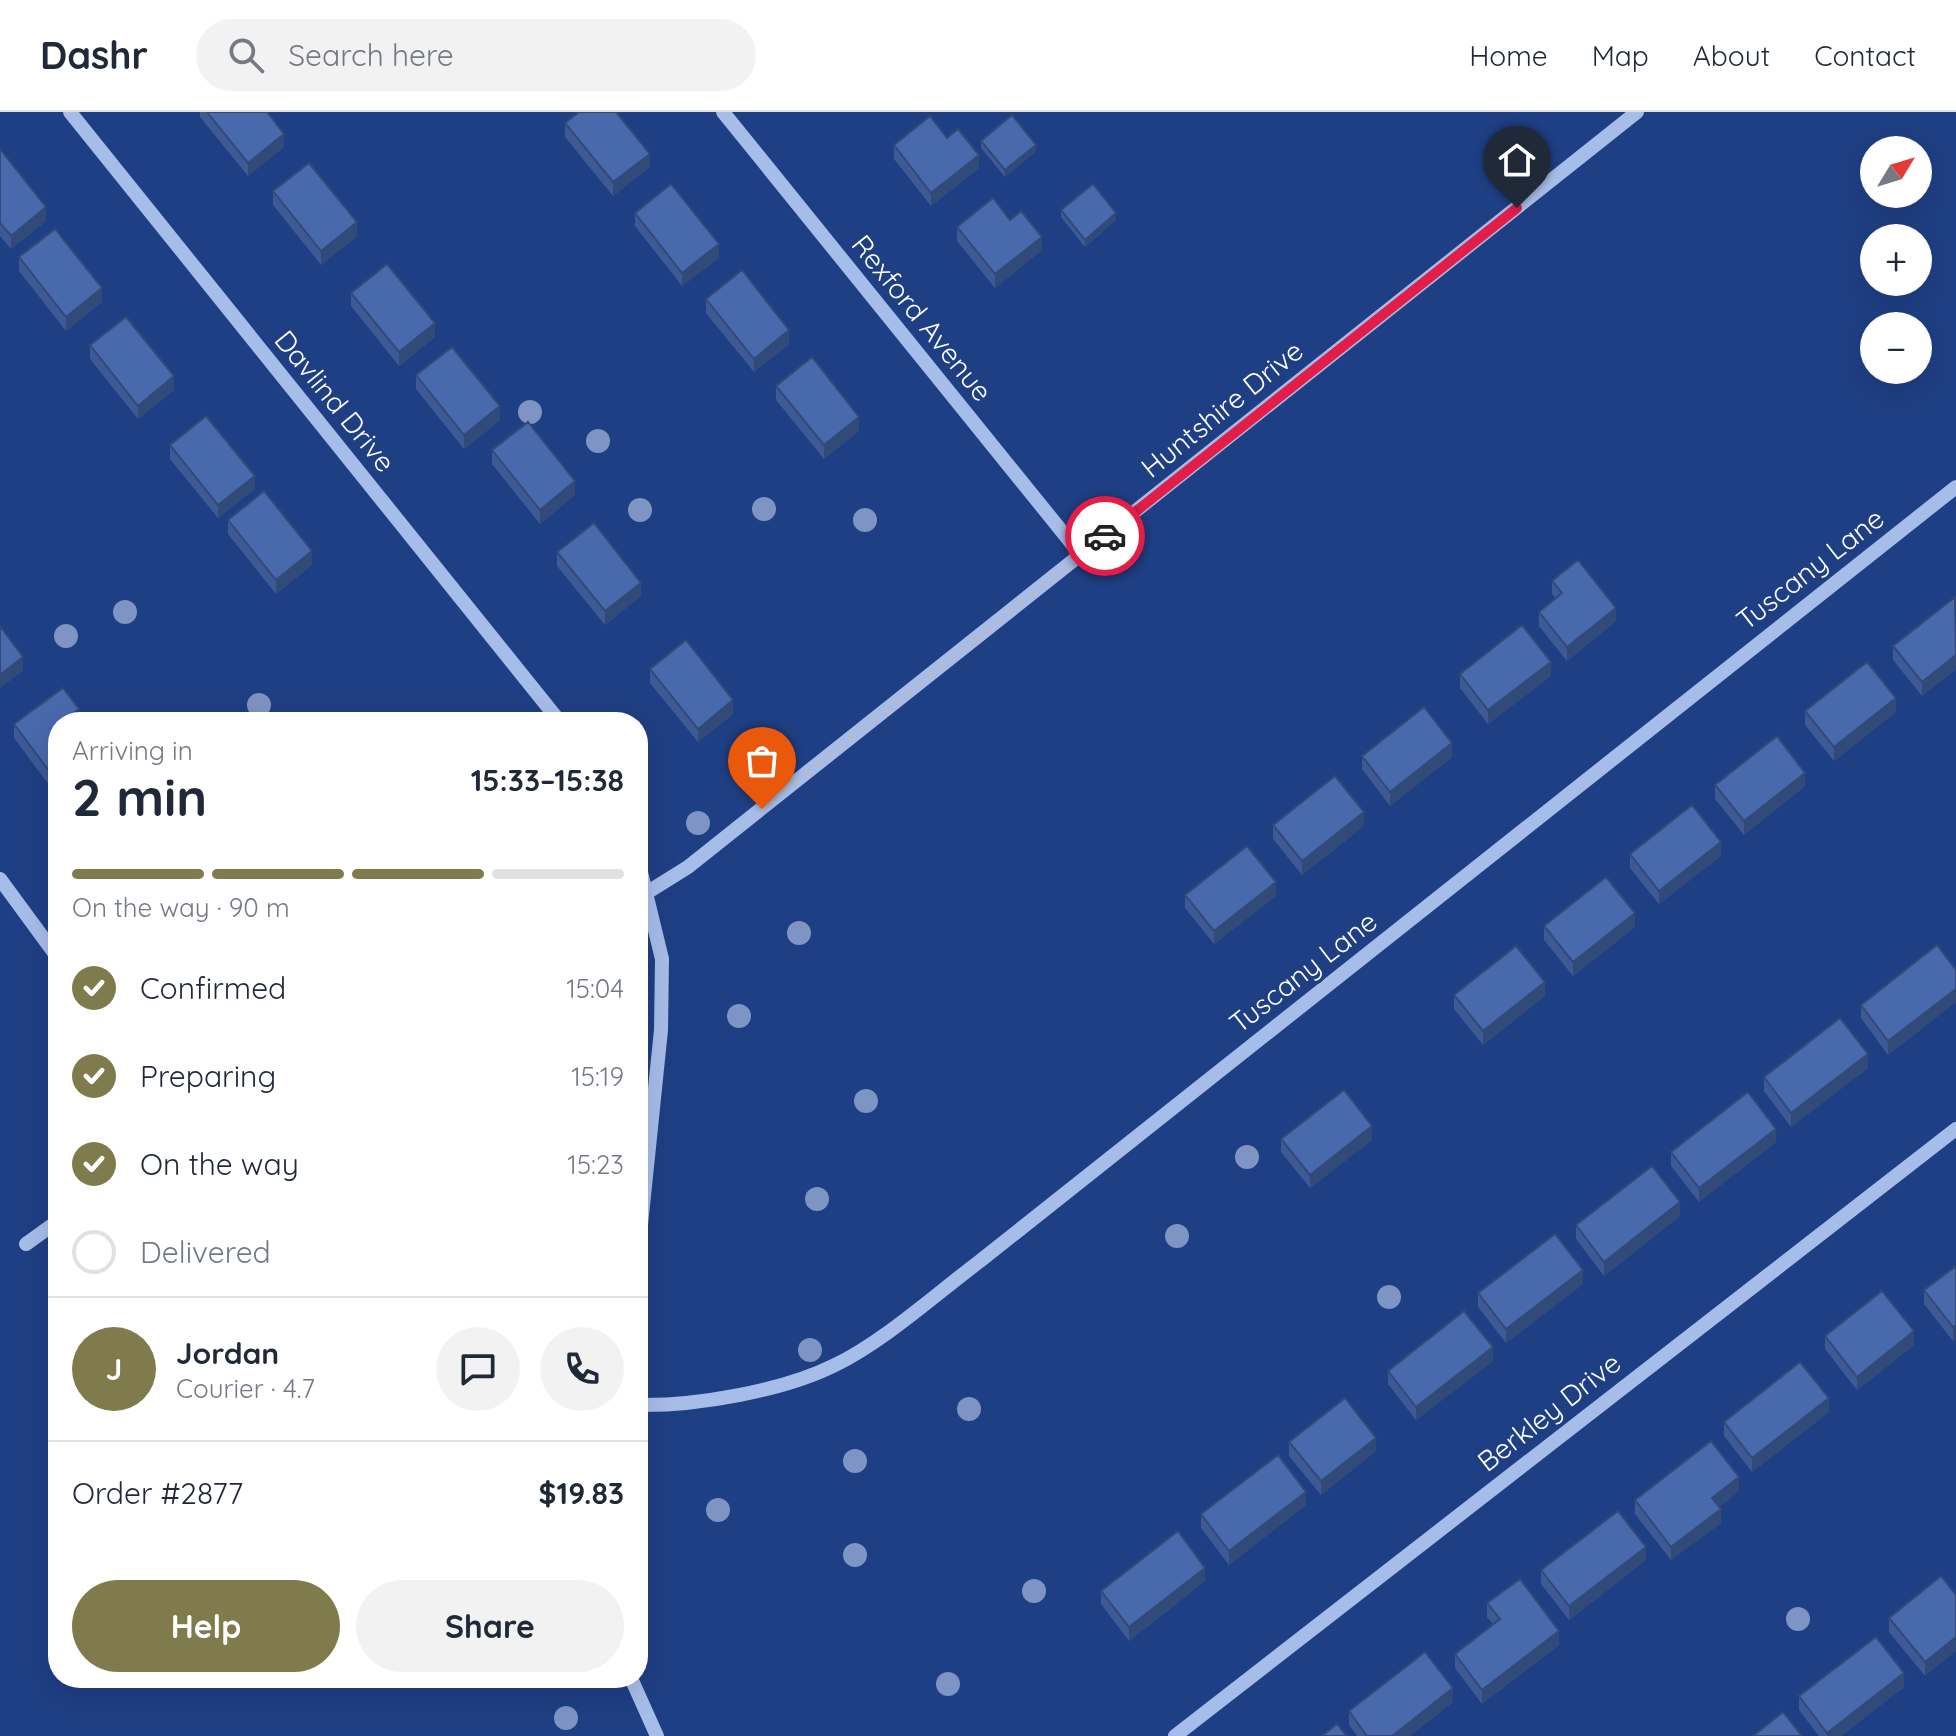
<!DOCTYPE html>
<meta charset="utf-8">
<style>
:root{--surface:#fff;--page:#f2f2f3;--text:#1f2937;--muted:#747a83;--line:#e0e1e3;--accent:#807b4d}
body{margin:0;font-family:Quicksand,sans-serif;background:var(--page);color:var(--text);height:100vh;display:flex;flex-direction:column;font-size:30px;white-space:nowrap}
*{box-sizing:border-box;margin:0}
p{font-size:26px;color:var(--muted)}
.icon{flex:none;width:44px;height:44px;fill:none;stroke:currentColor;stroke-width:2;stroke-linecap:round;stroke-linejoin:round}
.map{position:relative;flex:1;overflow:hidden}
.side{position:absolute;left:48px;top:600px;width:600px;height:976px;display:flex;flex-direction:column;background:var(--surface);border-radius:32px;box-shadow:0 8px 32px #0002}
.side>*{flex:none}
.needle{width:52px;rotate:52deg}
.buttons{position:absolute;left:1860px;top:24px;display:grid;gap:16px}
.buttons a{display:grid;place-items:center;width:72px;height:72px;border-radius:50%;background:var(--surface);box-shadow:0 8px 32px #0002;font-size:40px}
.pin{position:absolute;display:grid;place-items:center;width:68px;height:68px;color:#fff;margin:-82px -34px;border-radius:50% 50% 50% 0;rotate:-45deg;box-shadow:0 0 8px #0007}
.pin .icon{rotate:45deg}
.courier{position:absolute;display:grid;place-items:center;width:80px;height:80px;margin:-40px;border:6px solid #e11d48;border-radius:50%;background:#fff;color:#222;box-shadow:0 2px 10px #0007}
.head em{font-style:normal;font-weight:700}
.head div{display:flex;flex-direction:column-reverse}
.head{display:flex;align-items:center;justify-content:space-between;height:136px;padding:0 24px}
h1{font-size:52px;font-weight:700;line-height:60px}
.bar{display:grid;grid-template-columns:repeat(4,1fr);gap:12px 8px;align-content:center;height:96px;padding:0 24px}
.bar i{height:10px;border-radius:6px;background:var(--line)}
.bar .current{background:var(--accent)}
.bar p{grid-column:span 4}
.line{display:flex;align-items:center;gap:20px;padding:0 24px;border-top:2px solid var(--line)}
.line div{flex:1}
.round{display:grid;place-items:center;flex:none;width:84px;height:84px;border-radius:42px;background:var(--page)}
ol{padding:0 24px;list-style:none}
li{display:flex;align-items:center;gap:24px;height:88px}
li p{margin-inline-start:auto}
li .icon{padding:8px;border-radius:50%;background:var(--accent);color:#fff;stroke-width:4}
li:last-child{color:var(--muted)}
li i{width:44px;height:44px;border:4px solid var(--line);border-radius:50%}
.primary-button{display:flex;gap:16px;margin-top:auto;padding:16px 24px}
.primary-button a{flex:1;height:92px;border-radius:48px;background:var(--accent);color:#fff;font-size:32px;font-weight:700;line-height:92px;text-align:center}
.primary-button a+a{background:var(--page);color:var(--text)}
header{display:flex;align-items:center;gap:48px;box-sizing:border-box;height:112px;padding:0 40px;background:var(--surface);border-bottom:2px solid var(--line)}
header strong{font-size:38px}
nav{display:flex;gap:44px;margin-inline-start:auto;font-size:28px}
.search{width:560px;height:72px;background:var(--page);display:flex;align-items:center;gap:20px;box-sizing:border-box;padding:0 28px;border-radius:44px;color:var(--muted);font-size:30px}
.map>svg:first-child{display:block}
.lines{fill:none;stroke-linecap:round;stroke-linejoin:round}
.minor{stroke:#a7bde9;stroke-width:14}
.tree{fill:#7e94c3}
.wall{fill:#3e5a94}
.shaded-wall{fill:#324a78}
.building{fill:#4869ac;stroke:#324a78;stroke-width:2}
.done{stroke:#b1bcd4;stroke-width:8;stroke-dasharray:0 14.4}
.route{stroke:#e11d48;stroke-width:10}
.labels{text-anchor:middle;stroke-width:7;stroke-linejoin:round;paint-order:stroke}
.street-label{font-size:28px;fill:#fff;stroke:#1f3f84}
</style>
<header>
<strong>Dashr</strong>
<div class="search"><svg class="icon" aria-label="search" viewBox="0 0 24 24"><circle cx="10" cy="10" r="6"/><path d="M15 15l6 6"/></svg>Search here</div>
<nav><a>Home</a><a>Map</a><a>About</a><a>Contact</a></nav>
</header>
<div class="map">
<svg width="1956" height="1624" viewBox="0 0 1956 1624">
<rect width="100%" height="100%" fill="#1f3f84"/>
<g class="lines">
<path class="minor" d="M70,0l490,610
M723,0l358,443
M638,748l24,99 -1,71 -23,224
M0,767l58,79
M648,780l40,-25 949,-755
M26,1132l32,-23
M638,1293c58,1 145,-14 197,-40 48,-23 101,-71 145,-104l976,-774
M631,1566l26,58
M1175,1624l781,-607"/>
</g>
<g class="tree">
<circle cx="530" cy="300" r="12"/>
<circle cx="598" cy="329" r="12"/>
<circle cx="764" cy="397" r="12"/>
<circle cx="640" cy="398" r="12"/>
<circle cx="865" cy="408" r="12"/>
<circle cx="125" cy="500" r="12"/>
<circle cx="66" cy="524" r="12"/>
<circle cx="259" cy="593" r="12"/>
<circle cx="764" cy="659" r="12"/>
<circle cx="698" cy="711" r="12"/>
<circle cx="799" cy="821" r="12"/>
<circle cx="739" cy="904" r="12"/>
<circle cx="866" cy="989" r="12"/>
<circle cx="1247" cy="1045" r="12"/>
<circle cx="817" cy="1087" r="12"/>
<circle cx="1177" cy="1124" r="12"/>
<circle cx="1389" cy="1185" r="12"/>
<circle cx="810" cy="1238" r="12"/>
<circle cx="969" cy="1297" r="12"/>
<circle cx="855" cy="1349" r="12"/>
<circle cx="718" cy="1398" r="12"/>
<circle cx="855" cy="1443" r="12"/>
<circle cx="1034" cy="1479" r="12"/>
<circle cx="1798" cy="1507" r="12"/>
<circle cx="948" cy="1572" r="12"/>
<circle cx="566" cy="1606" r="12"/>
</g>
<path class="wall" d="M200,0h67l17,35 -36,29 -48,-59z
M565,11l85,44 -37,29 -48,-59z
M947,26l32,30 -48,38 -37,-47v-14z
M981,29l55,10 -31,26 -24,-29z
M0,37l46,72 -35,28 -11,-13z
M273,79l84,45 -36,29 -48,-60z
M1061,98l55,10 -31,27 -24,-30z
M635,101l84,45 -37,28 -47,-60z
M1010,108l32,30 -47,38 -38,-47v-14z
M19,145l83,45 -36,29 -47,-60z
M351,181l84,44 -36,29 -48,-60z
M706,187l83,45 -35,28 -48,-59z
M90,233l84,45 -36,29 -48,-60z
M416,263l84,45 -36,29 -48,-60z
M776,274l83,45 -35,28 -48,-59z
M170,333l85,44 -37,29 -48,-59z
M492,338l83,45 -35,29 -48,-60z
M228,408l84,45 -36,29 -48,-60z
M557,440l84,44 -36,29 -48,-59z
M1552,469l64,40 -49,40 -28,-35v-14l16,-14 -3,-4z
M1956,486v71l-34,27 -29,-36v-14z
M650,557l83,45 -35,28 -48,-59z
M1460,562l91,2 -63,48 -28,-36z
M63,576l16,21v13h-21v62l-6,5 -38,-51v-14z
M1805,599l91,1 -62,49 -29,-36z
M1362,644l90,1 -62,49 -28,-37z
M1715,673l90,1 -61,49 -29,-36z
M1273,713l91,1 -62,49 -29,-36z
M1630,742l91,2 -62,48 -29,-36z
M1185,783l91,1 -62,48 -29,-36z
M1544,814l91,1 -62,49 -29,-36z
M1956,858v32l-68,53 -27,-37v-13z
M1454,883l91,1 -62,49 -29,-36z
M1868,956l-77,59 -27,-36v-14z
M1281,1027l91,1 -62,48 -29,-36z
M1776,1030l-77,60 -28,-36v-14z
M1680,1104l-76,60 -28,-37v-14z
M1956,1154v73l-3,2 -29,-37v-14z
M1583,1172l-77,59 -28,-36v-14z
M1825,1224l89,9 -57,45 -32,-41z
M1493,1249l-77,59 -28,-36v-13z
M1829,1300l-77,60 -28,-36v-14z
M1289,1330l87,9 -55,44 -32,-39z
M1739,1379l-20,16 2,16 -50,37 -36,-46v-14z
M1306,1393l-77,60 -28,-37v-14z
M1646,1448l-77,60 -28,-36v-14z
M1205,1469l-76,60 -28,-37v-13z
M1956,1483l-31,81 -36,-44v-14z
M1487,1491l72,42 -77,59 -27,-36v-14l38,-30 -6,-7z
M1904,1575l-63,49h-22l-20,-26v-14z
M1453,1590l-43,34h-53l-8,-11v-14z"/>
<path class="shaded-wall" d="M284,22v13l-36,29v-13z
M1036,33v6l-31,26v-7z
M650,42v13l-37,29v-14z
M979,43v13l-48,38v-13z
M46,95v14l-35,28v-13z
M1116,101v7l-31,27v-7z
M357,110v14l-36,29v-14z
M1042,125v13l-47,38v-14z
M719,132v14l-37,28v-13z
M102,176v14l-36,29v-14z
M435,211v14l-36,29v-14z
M789,218v14l-35,28v-13z
M174,264v14l-36,29v-13z
M500,294v14l-36,29v-14z
M859,305v14l-35,28v-14z
M255,364v13l-37,29v-13z
M575,369v14l-35,29v-14z
M312,439v14l-36,29v-14z
M641,471v13l-36,29v-14z
M1616,496v13l-49,40v-14z
M1956,543v14l-34,27v-14z
M23,545v14l-23,17v-13z
M1551,550v14l-63,48v-14z
M1896,586v14l-62,49v-14z
M733,588v14l-35,28v-13z
M79,597v13h-11v-5z
M1452,631v14l-62,49v-14z
M58,659v13l-6,5v-14z
M1805,661v13l-61,49v-14z
M1364,700v14l-62,49v-14z
M1721,730v14l-62,48v-13z
M1276,770v14l-62,48v-13z
M1635,801v14l-62,49v-14z
M1545,870v14l-62,49v-14z
M1956,877v13l-68,53v-14z
M1868,942v14l-77,59v-14z
M1372,1014v14l-62,48v-13z
M1776,1017v13l-77,60v-14z
M1680,1090v14l-76,60v-14z
M1583,1158v14l-77,59v-14z
M1956,1213v14l-3,2v-14z
M1914,1219v14l-57,45v-13z
M1493,1235v14l-77,59v-13z
M1829,1286v14l-77,60v-14z
M1376,1326v13l-55,44v-14z
M1739,1365v14l-27,21v-14z
M1306,1380v13l-77,60v-14z
M1721,1397v14l-50,37v-13z
M1646,1435v13l-77,60v-14z
M1205,1456v13l-76,60v-14z
M1559,1519v14l-77,59v-14z
M1956,1525v14l-31,25v-14z
M1904,1561v14l-63,49h-14v-3z
M1453,1576v14l-43,34h-18z"/>
<path class="building" d="M207,0h60l17,22 -36,29z
M579,0h37l34,42 -37,28 -48,-59z
M1012,3l24,30 -31,25 -24,-29z
M930,4l17,22 11,-9 21,26 -48,38 -37,-48z
M0,37l46,58 -35,29 -11,-13z
M309,51l48,59 -36,29 -48,-60z
M671,72l48,60 -37,29 -47,-60z
M1093,72l23,29 -31,27 -24,-30z
M993,86l17,22 11,-9 21,26 -47,37 -38,-47z
M55,117l47,59 -36,29 -47,-60z
M387,152l48,59 -36,29 -48,-59z
M742,158l47,60 -35,29 -48,-60z
M126,205l48,59 -36,30 -48,-61z
M452,235l48,59 -36,29 -48,-60z
M812,245l47,60 -35,28 -48,-59z
M206,304l49,60 -37,29 -48,-60z
M528,310l47,59 -35,29 -48,-60z
M264,379l48,60 -36,29 -48,-60z
M594,411l47,60 -36,28 -48,-59z
M1578,448l38,48 -49,39 -28,-35 23,-19 -10,-12z
M1955,485l1,58 -34,27 -29,-36z
M1522,513l29,37 -63,48 -28,-36z
M0,514l23,31 -23,18z
M686,528l47,60 -35,29 -48,-60z
M1867,550l29,36 -62,49 -29,-36z
M63,576l16,21 -11,8 4,5h-14v49l-6,4 -38,-51z
M1424,595l28,36 -62,49 -28,-36z
M1777,624l28,37 -61,48 -29,-36z
M1335,664l29,36 -62,49 -29,-36z
M1692,693l29,37 -62,49 -29,-37z
M1247,734l29,36 -62,49 -29,-36z
M1606,765l29,36 -62,49 -29,-36z
M1937,833l19,25v19l-68,52 -27,-36z
M1516,834l29,36 -62,49 -29,-36z
M1840,906l28,36 -77,59 -27,-36z
M1344,978l28,36 -62,49 -29,-36z
M1748,980l28,37 -77,59 -28,-36z
M1652,1054l28,36 -76,60 -28,-37z
M1555,1122l28,36 -77,59 -28,-36z
M1956,1154v59l-3,2 -29,-37z
M1882,1179l32,40 -57,46 -32,-41z
M1464,1199l29,36 -77,60 -28,-36z
M1800,1250l29,36 -77,60 -28,-36z
M1345,1286l31,40 -55,43 -32,-39z
M1711,1329l28,36 -27,21 9,11 -50,38 -36,-47z
M1278,1343l28,37 -77,59 -28,-37z
M1618,1399l28,36 -77,59 -28,-36z
M1178,1419l27,37 -76,59 -28,-36z
M1941,1464l15,19v42l-31,25 -36,-44z
M1520,1467l39,52 -77,59 -27,-36 45,-35 -13,-16z
M1876,1525l28,36 -77,60 -28,-37z
M1425,1540l28,36 -61,48h-25l-18,-25z
M1783,1600l19,24h-49z
M1337,1612l10,12h-25z"/>
<g class="lines">
<path class="done" d="M762,697l343,-273"/>
<path class="route" d="M1105,424l412,-328"/>
</g>
<g class="labels">
<g class="street-label">
<text transform="translate(922 206) rotate(51)" y="10">Rexford Avenue</text>
<text transform="translate(335 289) rotate(51)" y="10">Davlind Drive</text>
<text transform="translate(1222 297) rotate(-39)" y="10">Huntshire Drive</text>
<text transform="translate(1810 457) rotate(-38)" y="10">Tuscany Lane</text>
<text transform="translate(1303 860) rotate(-38)" y="10">Tuscany Lane</text>
<text transform="translate(1549 1300) rotate(-38)" y="10">Berkley Drive</text>
</g>
</g>
</svg>
<div class="buttons">
<a><svg class="needle" viewBox="-14 -14 28 28"><path d="M0-13l5 13h-10z" fill="#e53935"/><path d="M0 13l5-13h-10z" fill="#747a83"/></svg></a>
<a>+</a>
<a>−</a>
</div>
<div class="pin" style="left:762px;top:697px;background:#ea580c"><svg class="icon" aria-label="bag" viewBox="0 0 24 24"><path d="M5 8h14l-1 12H6zM9 8a3 3 0 0 1 6 0"/></svg></div>
<div class="pin" style="left:1517px;top:96px;background:#1f2937"><svg class="icon" aria-label="home" viewBox="0 0 24 24"><path d="M3 11l9-7 9 7M6 9v11h12V9"/></svg></div>
<div class="courier" style="left:1105px;top:424px"><svg class="icon" aria-label="car" viewBox="0 0 24 24"><path d="M5 17H2v-5l4-1 3-4h7l3 4 3 1v5h-3M9 17h6M6 11h13"/><circle cx="7" cy="17" r="2"/><circle cx="17" cy="17" r="2"/></svg></div>
<section class="side">
<div class="head"><div><h1>2 min</h1><p>Arriving in</p></div><em>15:33–15:38</em></div>
<div class="bar"><i class="current"></i><i class="current"></i><i class="current"></i><i></i><p>On the way · 90 m</p></div>
<ol>
<li><svg class="icon" aria-label="check" viewBox="0 0 24 24"><path d="M5 12l5 5 9-10"/></svg>Confirmed<p>15:04</p></li>
<li><svg class="icon" aria-label="check" viewBox="0 0 24 24"><path d="M5 12l5 5 9-10"/></svg>Preparing<p>15:19</p></li>
<li><svg class="icon" aria-label="check" viewBox="0 0 24 24"><path d="M5 12l5 5 9-10"/></svg>On the way<p>15:23</p></li>
<li><i></i>Delivered</li>
</ol>
<div class="line" style="height:144px"><b class="round" style="background:var(--accent);color:#fff">J</b><div><b>Jordan</b><p>Courier · 4.7</p></div><a class="round"><svg class="icon" aria-label="chat" viewBox="0 0 24 24"><path d="M4 5h16v11H9l-5 4z"/></svg></a><a class="round"><svg class="icon" aria-label="phone" viewBox="0 0 24 24"><path d="M5 4h4l2 5-3 2q2 4 5 5l2-3 5 2v4C11 20 4 13 5 4z"/></svg></a></div>
<div class="line" style="height:104px"><div>Order #2877</div><b>$19.83</b></div>
<div class="primary-button"><a>Help</a><a>Share</a></div>
</section>
</div>
